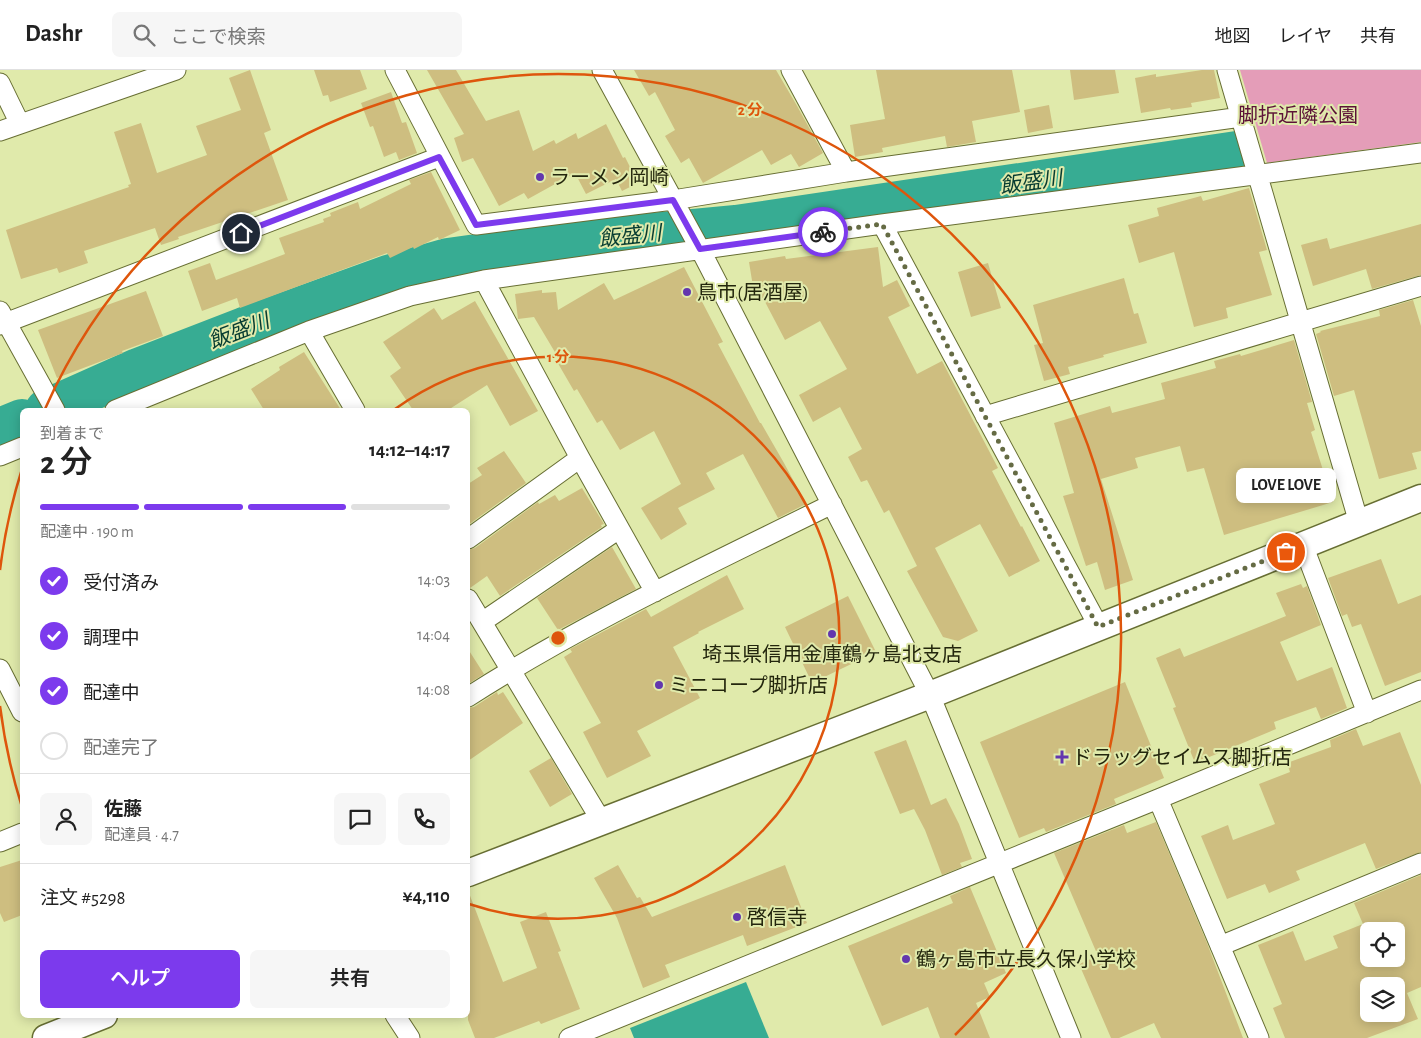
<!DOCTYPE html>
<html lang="ja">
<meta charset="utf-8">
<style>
:root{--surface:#fff;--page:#f6f6f6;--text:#222;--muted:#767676;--line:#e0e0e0;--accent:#7c3aed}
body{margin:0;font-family:"Alegreya Sans","Noto Sans JP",sans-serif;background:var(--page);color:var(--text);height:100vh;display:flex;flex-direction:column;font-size:19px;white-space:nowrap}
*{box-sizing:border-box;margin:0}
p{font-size:16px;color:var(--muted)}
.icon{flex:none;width:28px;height:28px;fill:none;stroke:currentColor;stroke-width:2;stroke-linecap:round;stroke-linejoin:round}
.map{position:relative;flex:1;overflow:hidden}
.drawer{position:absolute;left:20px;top:338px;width:450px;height:610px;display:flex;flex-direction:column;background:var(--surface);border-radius:8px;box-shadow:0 2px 12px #0003}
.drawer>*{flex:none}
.fabs{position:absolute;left:1360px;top:852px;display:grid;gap:10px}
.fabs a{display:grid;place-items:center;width:45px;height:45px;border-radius:8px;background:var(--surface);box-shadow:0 2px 12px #0003;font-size:25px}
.pin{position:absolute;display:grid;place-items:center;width:42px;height:42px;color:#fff;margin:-21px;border:2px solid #fff;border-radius:50%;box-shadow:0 1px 5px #0007}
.courier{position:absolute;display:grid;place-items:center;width:50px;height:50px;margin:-25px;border:4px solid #7c3aed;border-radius:50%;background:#fff;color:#222;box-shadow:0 1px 6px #0007}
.bubble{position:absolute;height:35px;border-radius:8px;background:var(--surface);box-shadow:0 2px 12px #0003;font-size:16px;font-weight:600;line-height:35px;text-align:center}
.headline em{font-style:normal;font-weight:600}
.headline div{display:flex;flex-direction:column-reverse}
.headline{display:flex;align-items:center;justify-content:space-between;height:85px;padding:0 20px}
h1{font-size:32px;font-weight:600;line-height:38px}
.bar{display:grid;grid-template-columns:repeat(4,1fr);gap:8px 5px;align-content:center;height:60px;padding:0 20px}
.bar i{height:6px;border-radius:4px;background:var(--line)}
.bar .active{background:var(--accent)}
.bar p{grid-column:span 4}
.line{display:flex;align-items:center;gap:12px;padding:0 20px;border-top:1px solid var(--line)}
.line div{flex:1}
.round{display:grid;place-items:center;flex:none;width:52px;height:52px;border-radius:8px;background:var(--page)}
ol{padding:0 20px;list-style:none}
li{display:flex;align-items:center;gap:15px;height:55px}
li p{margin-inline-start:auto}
li .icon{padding:5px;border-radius:50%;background:var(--accent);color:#fff;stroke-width:4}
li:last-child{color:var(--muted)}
li i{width:28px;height:28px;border:2px solid var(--line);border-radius:50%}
.button{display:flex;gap:10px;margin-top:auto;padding:10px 20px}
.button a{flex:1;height:58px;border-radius:8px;background:var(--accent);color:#fff;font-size:20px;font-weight:600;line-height:58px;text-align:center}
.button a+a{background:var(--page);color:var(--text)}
header{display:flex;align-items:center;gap:30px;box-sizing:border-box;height:70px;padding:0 25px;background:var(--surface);border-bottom:1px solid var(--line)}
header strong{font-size:24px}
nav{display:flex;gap:28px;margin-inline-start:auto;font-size:18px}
.search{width:350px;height:45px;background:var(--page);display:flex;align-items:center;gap:12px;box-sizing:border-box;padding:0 18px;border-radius:8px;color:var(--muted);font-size:19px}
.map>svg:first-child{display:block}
.green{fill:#e49db8}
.water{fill:#37ac93}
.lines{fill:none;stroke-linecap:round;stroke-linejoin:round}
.river{stroke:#37ac93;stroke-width:42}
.building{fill:#cebe80;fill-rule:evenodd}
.street-casing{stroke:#676e33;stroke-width:21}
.secondary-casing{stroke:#676e33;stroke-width:29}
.street{stroke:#fff;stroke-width:19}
.secondary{stroke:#fff;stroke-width:26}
.done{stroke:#656b44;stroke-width:5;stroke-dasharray:0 9}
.route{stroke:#7c3aed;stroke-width:6}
.ring{fill:none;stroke:#de560c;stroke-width:2.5}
.poi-dot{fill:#6337ae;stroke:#e0eaab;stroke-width:2}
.labels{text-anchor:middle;stroke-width:4;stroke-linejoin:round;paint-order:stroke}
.park-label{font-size:20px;fill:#5c1237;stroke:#e0eaab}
.poi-label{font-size:20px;fill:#23260d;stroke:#e0eaab;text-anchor:start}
.water-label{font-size:21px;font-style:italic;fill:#073c31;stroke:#e0eaab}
.centre{fill:#de560c;stroke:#e0eaab;stroke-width:2.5}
.ring-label{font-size:15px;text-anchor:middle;font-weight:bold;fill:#de560c;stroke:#e0eaab;stroke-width:4;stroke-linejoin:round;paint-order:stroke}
</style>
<header>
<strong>Dashr</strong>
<div class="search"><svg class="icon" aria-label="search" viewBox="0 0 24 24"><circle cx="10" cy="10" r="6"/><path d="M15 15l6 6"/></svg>ここで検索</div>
<nav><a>地図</a><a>レイヤ</a><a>共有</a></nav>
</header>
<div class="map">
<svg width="1421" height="968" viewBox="0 0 1421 968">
<rect width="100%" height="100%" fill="#e0eaab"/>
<path class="green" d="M1240,0h181v72l-154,21z"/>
<path class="water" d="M746,912l23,56h-135l-4,-10z"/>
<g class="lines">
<path class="river" d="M46,340l92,-41 106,-41 144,-52 60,-17 129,-18 159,-15 501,-74
M0,359l22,-9"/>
</g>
<path class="building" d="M250,0l21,60 -7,3 24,67 -110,37 1,2 -18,6 -6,-17 -71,23 4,12 -29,10 -2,-5 -36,11 -15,-49 123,-43 -1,-2 3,-1 -17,-52 27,-9 16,50 50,-18 -11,-29 45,-16 -12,-32z
M314,0h46l7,19 -37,13 -2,-7 -5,1z
M427,0h29l30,51 33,-11 14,41 21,-11 2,4 20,-11 2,6 28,-15 17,34 2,-1 13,26 -16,8 -6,-12 -30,15 -11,-21 -47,26 -4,-6 -25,13 -26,-48 -11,4 -8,-24 10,-4z
M634,0h142l20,34 27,49 -24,14 -8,-13 -20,11 -9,-15 -59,33 -14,-25 -8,5 -16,-27 10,-6 -20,-38 -6,4z
M876,0h136l8,42 -48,9 4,21 -29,5 -2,-11 -63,12 1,4 -28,5 -5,-32 35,-6z
M1070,0h45l4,23 -45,7z
M1202,0h12l6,28 -29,5 1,4 -21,3 -1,-2 -29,5 -6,-35 21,-4v3z
M391,22l11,31 4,-1 11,31 -18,7 -3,-8 -12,5 -11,-31 -3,1 -9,-24z
M1049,35l4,23 -25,5 -4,-23z
M431,102l29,58 -21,10 -1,-3 -24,12 -1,-2 -23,11 -3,-5 -147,55 -3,-10 -35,13 -14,-40 22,-8 6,17 69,-26 -6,-16 45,-16 -1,-3 8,-3 -1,-3 28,-11 2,7 51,-25 -2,-4z
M1249,118l18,62 -8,2 13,43 -46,13 2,10 -34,9 -20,-75 -35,11 -11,-38 31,-9 -2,-8 44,-12 2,5z
M1421,154v51l-49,14 -6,-20 -53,17 -12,-41 26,-7 3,11z
M878,177l5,40 14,-7 13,26 -22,11 29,57 25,-13 56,107 -6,3 29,56 1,-1 18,35 -31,16 -29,-53 -45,24 43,83 -20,10 -15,-4 -36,-66 10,-5 -28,-56 -5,3 -17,-33 -6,2 -13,-25 14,-8 -22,-42 -27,15 -14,-27 48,-26 -27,-48 -35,19 -22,-42 -8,1 -6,-37 36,-6 1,3z
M988,193l13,45 -30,9 -13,-45z
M684,197l39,75 -5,2 42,79h1l23,40 22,41 -28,14 -35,-64 -37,19 9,16 -37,19 9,16 -26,16 -20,-32 40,-24 -27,-53 -34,19 -18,-30 -5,3 -20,-34 -3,2 -18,-31 3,-1 -25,-42 -16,2 -3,-25 27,-4v3l14,-1 2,18 46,-27 10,17z
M1124,208l10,36 4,-1 9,30 -44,12 1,2 -36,10 2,7 -26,7 -10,-36 9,-2 -10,-38z
M146,221l17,45 -41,15 1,2 -66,25 -19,-48z
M1413,230l8,26v125l-9,2 5,16 -38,10 -25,-89 -20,6 -18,-62 5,-2 -1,-1 60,-15 -1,-6z
M475,231l63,110 -28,15 -23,-41 -39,25h-35l-23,-34 11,-8 -18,-26 51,-34 8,12z
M1294,270l18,62 -5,1 8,27 -4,2 22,70 -109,33 -20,-67 -17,4 -7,-26 -45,12 3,10 -37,11 32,101 -28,10 -8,-28 -11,4 -10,-30 -13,-40 11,-3 -20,-70 56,-17 2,7 53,-14 -4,-16 55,-15 -2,-7 26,-7 1,2z
M304,282l37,58h-77l-13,-21 29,-19 -1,-3z
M504,381l22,32 -58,42v-41l14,-9 -5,-7z
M582,418l22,36 -3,1 1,2 -102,69 -13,-20 -17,12h-2v-38l7,-2 63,-46 1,2 16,-9 4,6z
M612,477l24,42 -78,41 -21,-32z
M1381,489l17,45 23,-9v77l-36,14 -24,-62 -9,3 -5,-13 -5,2 -14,-38z
M727,505l17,34 -46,23 1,1 -26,14 27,51 -63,33 14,25 -44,22 -24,-46 18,-9 -37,-66 8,-5 -2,-3 76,-40 5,8z
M1301,514l2,4 4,-2 14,39 -41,17 17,39 35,-14 15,41 -26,11 -5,-12 -42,15 2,7 -81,34 -22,-55 3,-1 -20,-49 24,-10 4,9 102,-41 -10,-23z
M848,526l28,56 -64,31 -27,-56z
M468,579l16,25 -16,10z
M1125,612l39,96 -50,21 2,5 -70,28 -2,-4 -25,10 -39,-96z
M497,622l1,3 5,-3 20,31 -55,38v-53l6,-1z
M1356,659l7,17 37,-14 21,53v67l-45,17 -11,-26 -69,28 4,9 -31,13 -4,-9 -38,15 -26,-63 27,-11 5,15 42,-16 -16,-40 31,-12 -3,-9 44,-16 -1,-7z
M906,670l25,65 15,-7 13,26 13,35 -12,4 2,4 -20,8 -17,-45 -11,-21 -14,5 -26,-62z
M551,688l21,36 -22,13 -21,-36z
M1156,752l51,121 36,95h-82l-7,-15 -35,15h-8l-32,-74 19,-8 -44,-103 70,-28 3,8z
M22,790v55l-18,7 -4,-9v-46z
M618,795l19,33 3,-1 12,20 133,-52 22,58 -60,23 -4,-11 -78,30 5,12 -27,11 -26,-70 -23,-40z
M1421,805v112l-14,6 11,26 -51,19h-82l-12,-30 9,-4 -24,-59 35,-14 12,30 33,-13 -5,-12 30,-12 -9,-21zM1369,861h27v28h-27zM1369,916h27v28h-27z
M970,817l36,86 -22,10 6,14 -14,6 14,35h-50l-12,-31 -46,19 -34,-80 105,-43 -3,-7z
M468,823h1l34,89 34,-14 -17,-46 26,-10 15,39 -3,1 22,57 -39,15 -2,-3 -45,17h-19l-7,-18z"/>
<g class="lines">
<g class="street-casing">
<path id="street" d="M395,0l81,155 197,-25 173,-28 395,-55
M602,0l98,179 230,446 141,343
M791,0l55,102
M1227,0l132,453
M0,13l20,41
M0,61l176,-61
M882,154l217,403
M484,210l96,178 75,134
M0,241l55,99
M0,255l439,-168
M309,261l46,79
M115,340l194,-79 101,-35 74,-16 398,-56 539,-71
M985,346l436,-130
M0,386l22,-9
M468,469l112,-81
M1303,475l64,168
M468,529l134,223
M482,552l137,-93
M0,599l22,43
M468,627c115,-74 241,-132 364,-193
M1158,729l101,239
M0,772l22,-9
M1220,876l201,-83
M395,945l15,23
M569,968l589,-239 263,-109"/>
</g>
<g class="secondary-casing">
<path id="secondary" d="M468,803l462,-178 491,-197
M46,968l58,-23"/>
</g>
<use href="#street" class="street"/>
<use href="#secondary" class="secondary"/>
</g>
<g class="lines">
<path class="done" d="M823,162l59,-8 216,403 188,-75"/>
<path class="route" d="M241,163l198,-76 37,68 197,-25 27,49 123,-17"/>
</g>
<g class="ring">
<path d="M395 339A281 281 0 1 1 469 834"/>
<path d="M22 737A562 562 0 0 1 0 636M0 500A562 562 0 0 1 22 399M45 339A562 562 0 1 1 955 965"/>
</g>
<g class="poi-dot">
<circle cx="540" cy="107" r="5"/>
<circle cx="687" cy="222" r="5"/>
<circle cx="832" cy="564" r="5"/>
<circle cx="659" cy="615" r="5"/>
<path d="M1059.5 679.5h5v5h5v5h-5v5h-5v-5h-5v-5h5z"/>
<circle cx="737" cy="847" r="5"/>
<circle cx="906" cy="889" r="5"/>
</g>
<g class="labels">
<g class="park-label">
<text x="1298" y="52">脚折近隣公園</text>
</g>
<g class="poi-label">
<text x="550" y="114">ラーメン岡崎</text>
<text x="697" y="229">鳥市(居酒屋)</text>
<text x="832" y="591" text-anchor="middle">埼玉県信用金庫鶴ヶ島北支店</text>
<text x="669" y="622">ミニコープ脚折店</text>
<text x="1072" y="694">ドラッグセイムス脚折店</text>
<text x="747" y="854">啓信寺</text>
<text x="916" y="896">鶴ヶ島市立長久保小学校</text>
</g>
<g class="water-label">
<text transform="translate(1031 112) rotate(-8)" y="7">飯盛川</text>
<text transform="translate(630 166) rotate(-6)" y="7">飯盛川</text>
<text transform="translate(239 261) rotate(-21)" y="7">飯盛川</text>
</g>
</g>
<circle cx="558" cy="568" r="8" class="centre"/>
<g class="ring-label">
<text x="750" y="45">2 分</text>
<text x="558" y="292">1 分</text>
</g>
</svg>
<div class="fabs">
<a><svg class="icon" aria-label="locate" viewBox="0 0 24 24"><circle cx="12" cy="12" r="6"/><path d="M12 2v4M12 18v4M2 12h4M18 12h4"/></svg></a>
<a><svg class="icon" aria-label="layers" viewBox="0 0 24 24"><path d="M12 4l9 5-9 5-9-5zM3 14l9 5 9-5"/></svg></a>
</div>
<div class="pin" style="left:1286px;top:482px;background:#ea580c"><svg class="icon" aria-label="bag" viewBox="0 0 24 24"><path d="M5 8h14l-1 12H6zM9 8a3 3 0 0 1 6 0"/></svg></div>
<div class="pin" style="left:241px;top:163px;background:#1f2937"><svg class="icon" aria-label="home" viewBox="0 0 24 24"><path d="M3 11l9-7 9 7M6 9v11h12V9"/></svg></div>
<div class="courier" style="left:823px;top:162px"><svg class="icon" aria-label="bike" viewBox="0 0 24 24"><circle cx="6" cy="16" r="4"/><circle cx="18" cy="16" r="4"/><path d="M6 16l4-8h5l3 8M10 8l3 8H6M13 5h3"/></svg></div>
<div class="bubble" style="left:1236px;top:398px;width:100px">LOVE LOVE</div>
<section class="drawer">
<div class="headline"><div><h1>2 分</h1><p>到着まで</p></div><em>14:12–14:17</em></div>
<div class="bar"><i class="active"></i><i class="active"></i><i class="active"></i><i></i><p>配達中 · 190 m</p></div>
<ol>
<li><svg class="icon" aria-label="check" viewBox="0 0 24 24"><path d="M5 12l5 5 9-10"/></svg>受付済み<p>14:03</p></li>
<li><svg class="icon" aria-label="check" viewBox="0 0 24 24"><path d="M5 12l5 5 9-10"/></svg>調理中<p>14:04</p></li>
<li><svg class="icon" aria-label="check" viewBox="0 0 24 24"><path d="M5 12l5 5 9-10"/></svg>配達中<p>14:08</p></li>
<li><i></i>配達完了</li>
</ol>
<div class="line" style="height:90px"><a class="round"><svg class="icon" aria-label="person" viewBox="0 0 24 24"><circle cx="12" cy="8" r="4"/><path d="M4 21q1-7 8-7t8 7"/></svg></a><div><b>佐藤</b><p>配達員 · 4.7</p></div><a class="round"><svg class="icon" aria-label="chat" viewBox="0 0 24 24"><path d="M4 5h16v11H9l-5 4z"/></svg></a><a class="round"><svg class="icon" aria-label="phone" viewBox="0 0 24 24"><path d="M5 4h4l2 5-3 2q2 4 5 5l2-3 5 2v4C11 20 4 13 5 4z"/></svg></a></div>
<div class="line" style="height:65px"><div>注文 #5298</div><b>¥4,110</b></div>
<div class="button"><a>ヘルプ</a><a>共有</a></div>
</section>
</div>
